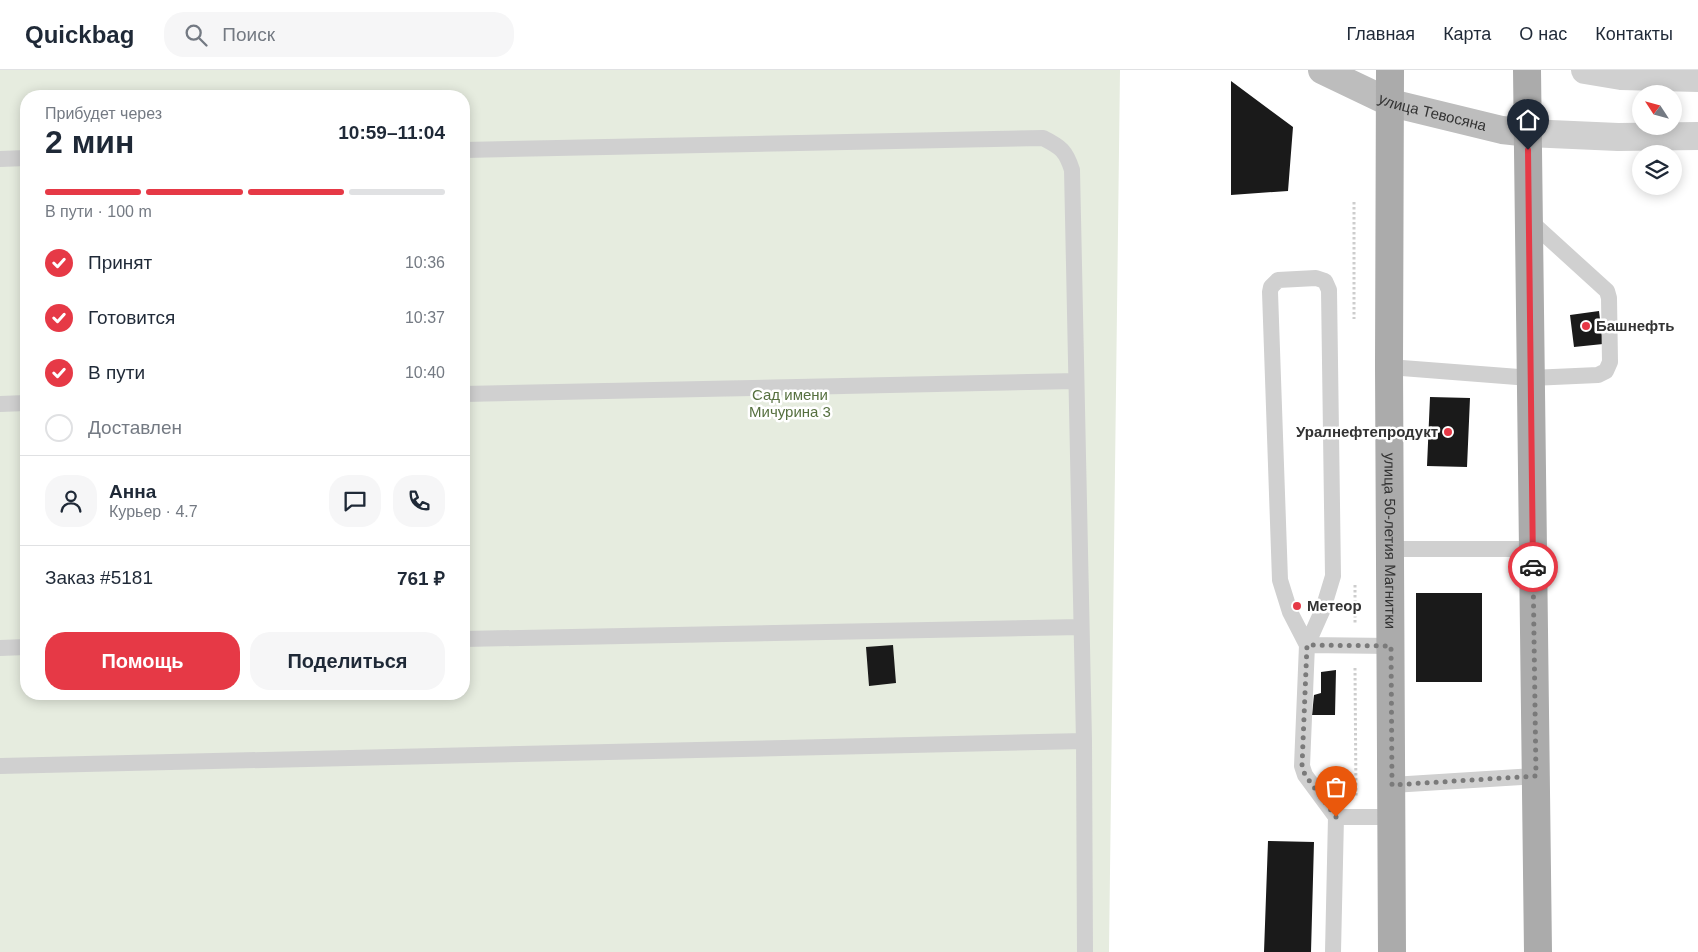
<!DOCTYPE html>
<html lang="ru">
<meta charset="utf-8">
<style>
:root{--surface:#fff;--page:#f6f6f7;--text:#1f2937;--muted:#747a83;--line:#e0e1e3;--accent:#e63946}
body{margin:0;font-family:Helvetica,sans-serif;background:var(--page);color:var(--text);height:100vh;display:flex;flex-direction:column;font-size:19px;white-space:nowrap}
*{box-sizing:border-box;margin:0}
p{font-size:16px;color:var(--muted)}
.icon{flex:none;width:28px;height:28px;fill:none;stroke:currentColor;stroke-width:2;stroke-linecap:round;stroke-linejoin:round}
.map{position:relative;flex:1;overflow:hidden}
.side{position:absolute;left:20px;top:20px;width:450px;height:610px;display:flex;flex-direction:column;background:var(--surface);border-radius:20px;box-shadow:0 2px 12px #0003}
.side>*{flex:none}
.needle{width:32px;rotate:306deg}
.buttons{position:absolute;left:1632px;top:15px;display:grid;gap:10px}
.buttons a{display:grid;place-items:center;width:50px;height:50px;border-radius:50%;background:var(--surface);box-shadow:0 2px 12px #0003;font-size:25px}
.pin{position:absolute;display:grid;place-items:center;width:42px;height:42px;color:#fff;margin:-51px -21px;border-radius:50% 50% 50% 0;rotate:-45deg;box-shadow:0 0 5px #0007}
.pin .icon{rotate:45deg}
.courier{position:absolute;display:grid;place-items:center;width:50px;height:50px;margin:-25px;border:4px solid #e63946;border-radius:50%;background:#fff;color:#222;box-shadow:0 1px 6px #0007}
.summary em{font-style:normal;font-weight:600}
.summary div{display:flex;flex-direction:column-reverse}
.summary{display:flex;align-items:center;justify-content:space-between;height:85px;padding:0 25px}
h1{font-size:32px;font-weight:600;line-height:38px}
.bar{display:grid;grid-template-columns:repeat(4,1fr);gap:8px 5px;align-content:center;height:60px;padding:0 25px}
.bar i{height:6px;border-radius:4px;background:var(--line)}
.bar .on{background:var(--accent)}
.bar p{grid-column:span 4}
.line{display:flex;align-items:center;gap:12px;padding:0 25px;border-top:1px solid var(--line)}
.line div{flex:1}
.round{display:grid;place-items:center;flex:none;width:52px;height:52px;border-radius:20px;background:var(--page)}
ol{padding:0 25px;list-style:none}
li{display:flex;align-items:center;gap:15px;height:55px}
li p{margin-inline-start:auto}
li .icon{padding:5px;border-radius:50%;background:var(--accent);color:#fff;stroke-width:4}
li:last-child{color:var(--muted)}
li i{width:28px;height:28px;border:2px solid var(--line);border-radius:50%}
.cta{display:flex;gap:10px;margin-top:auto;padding:10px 25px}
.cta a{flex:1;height:58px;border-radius:20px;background:var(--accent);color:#fff;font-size:20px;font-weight:600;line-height:58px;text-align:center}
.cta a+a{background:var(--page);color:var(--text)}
header{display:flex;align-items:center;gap:30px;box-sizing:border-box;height:70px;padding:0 25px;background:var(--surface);border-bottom:1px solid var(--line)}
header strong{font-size:24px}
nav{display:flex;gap:28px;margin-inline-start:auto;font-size:18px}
.search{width:350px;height:45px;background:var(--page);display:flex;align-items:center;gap:12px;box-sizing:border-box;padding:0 18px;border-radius:20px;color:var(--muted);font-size:19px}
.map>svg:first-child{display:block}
.green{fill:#e6ecdf;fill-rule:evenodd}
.building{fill:#1a1a1a}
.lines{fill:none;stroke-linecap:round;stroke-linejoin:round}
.path{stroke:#cdcdcd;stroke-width:3;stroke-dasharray:2.5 2.5;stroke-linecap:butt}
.service{stroke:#d0d0d0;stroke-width:16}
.tertiary{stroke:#d0d0d0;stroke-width:28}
.secondary{stroke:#bdbdbd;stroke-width:28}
.primary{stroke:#ababab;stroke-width:28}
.done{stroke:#7a7a7a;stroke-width:5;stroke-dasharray:0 9}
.route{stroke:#e63946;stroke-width:6}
.poi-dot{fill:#e63946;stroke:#fff;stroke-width:2}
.labels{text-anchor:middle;stroke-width:5;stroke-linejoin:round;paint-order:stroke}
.street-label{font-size:15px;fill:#333;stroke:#fff}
.poi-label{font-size:15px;font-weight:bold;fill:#333;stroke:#fff;text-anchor:start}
.park-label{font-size:15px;fill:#56703f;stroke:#fff}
</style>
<header>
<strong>Quickbag</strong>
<div class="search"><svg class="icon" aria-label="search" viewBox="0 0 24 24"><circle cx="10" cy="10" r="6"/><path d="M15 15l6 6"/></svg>Поиск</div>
<nav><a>Главная</a><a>Карта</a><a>О нас</a><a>Контакты</a></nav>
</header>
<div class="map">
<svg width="1698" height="882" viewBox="0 0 1698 882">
<rect width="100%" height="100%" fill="#fff"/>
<path class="green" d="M0,0h1120l-11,882h-1109zM26,26h438v598h-438z"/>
<path class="building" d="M1231,11l62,46 -5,64 -57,4z
M1599,241l4,33 -29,3 -4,-32z
M1430,327l40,1 -3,69 -40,-1z
M1416,523h66v89h-66z
M893,575l3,38 -27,3 -3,-39z
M1336,600l-1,45h-23l2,-20 7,-2v-21z
M1268,771l46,1 -3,110h-47z"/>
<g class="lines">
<path class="path" d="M1354,132v117
M1355,515v39
M1355,598l1,128"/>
<path class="service" d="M464,80l579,-12c18,9 23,13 29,32l12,571 1,211
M0,89l26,-1
M1316,208l9,3 4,9 4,286 -10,33 -16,36 -17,-33 -10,-32 -10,-288 1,-5 7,-7z
M1389,297l142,11 67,-3 8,-4 4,-9 -1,-64 -2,-7 -77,-70
M464,324l612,-13
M0,334l26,-1
M1390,479h143
M464,569l617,-12
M0,578l26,-1
M0,696l1084,-25
M1392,715l144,-9
M1336,747l-31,-42 -3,-9 5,-121 84,1
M1333,882l3,-135h56"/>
<path class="tertiary" d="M1585,0l36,6 77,2
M1528,63l90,4 80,-1"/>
<path class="secondary" id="s1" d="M1322,0l69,33 111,27 26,3"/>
<g class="primary">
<path id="s2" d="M1390,0l-1,297 3,585"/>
<path d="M1527,0l11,882"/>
</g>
</g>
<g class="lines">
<path class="done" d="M1336,747l-31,-42 -3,-9 5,-121 84,1 1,139 144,-9 -3,-209"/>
<path class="route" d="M1528,80l5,417"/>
</g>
<g class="poi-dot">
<circle cx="1586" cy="256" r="5"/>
<circle cx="1448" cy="362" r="5"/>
<circle cx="1297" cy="536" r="5"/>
</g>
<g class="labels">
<g class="street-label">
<text dy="5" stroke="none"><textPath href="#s1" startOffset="119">улица Тевосяна</textPath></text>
<text dy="5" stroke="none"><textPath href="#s2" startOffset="471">улица 50-летия Магнитки</textPath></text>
</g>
<g class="poi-label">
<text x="1596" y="261">Башнефть</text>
<text x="1438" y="367" text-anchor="end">Уралнефтепродукт</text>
<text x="1307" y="541">Метеор</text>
</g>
<g class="park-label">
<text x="790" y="330">Сад имени<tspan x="790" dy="17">Мичурина 3</tspan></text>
</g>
</g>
</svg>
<div class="buttons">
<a><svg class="needle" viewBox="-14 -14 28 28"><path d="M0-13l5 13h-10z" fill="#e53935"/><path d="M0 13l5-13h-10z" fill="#747a83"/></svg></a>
<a><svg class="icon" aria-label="layers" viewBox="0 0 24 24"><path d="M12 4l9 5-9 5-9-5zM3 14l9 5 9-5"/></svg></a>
</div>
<div class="pin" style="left:1336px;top:747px;background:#ea580c"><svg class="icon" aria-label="bag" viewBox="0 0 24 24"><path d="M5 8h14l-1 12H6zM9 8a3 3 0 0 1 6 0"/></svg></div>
<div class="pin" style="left:1528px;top:80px;background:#1f2937"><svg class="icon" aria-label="home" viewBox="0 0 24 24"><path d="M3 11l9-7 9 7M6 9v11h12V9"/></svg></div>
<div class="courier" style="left:1533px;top:497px"><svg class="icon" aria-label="car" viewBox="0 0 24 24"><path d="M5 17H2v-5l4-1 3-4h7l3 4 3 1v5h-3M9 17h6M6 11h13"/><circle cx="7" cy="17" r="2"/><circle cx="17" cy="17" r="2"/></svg></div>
<section class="side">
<div class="summary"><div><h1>2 мин</h1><p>Прибудет через</p></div><em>10:59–11:04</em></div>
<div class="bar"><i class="on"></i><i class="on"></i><i class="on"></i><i></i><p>В пути · 100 m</p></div>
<ol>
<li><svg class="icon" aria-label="check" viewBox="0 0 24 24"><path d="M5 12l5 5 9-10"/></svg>Принят<p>10:36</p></li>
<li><svg class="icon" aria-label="check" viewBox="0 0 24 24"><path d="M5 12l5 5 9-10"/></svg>Готовится<p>10:37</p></li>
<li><svg class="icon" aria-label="check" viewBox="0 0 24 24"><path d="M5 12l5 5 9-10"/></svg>В пути<p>10:40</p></li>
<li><i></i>Доставлен</li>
</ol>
<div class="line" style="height:90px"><a class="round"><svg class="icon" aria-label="person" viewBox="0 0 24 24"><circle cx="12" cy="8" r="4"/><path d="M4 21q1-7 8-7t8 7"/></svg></a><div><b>Анна</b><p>Курьер · 4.7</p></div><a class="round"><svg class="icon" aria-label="chat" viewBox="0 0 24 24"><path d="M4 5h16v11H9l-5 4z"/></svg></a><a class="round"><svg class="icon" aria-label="phone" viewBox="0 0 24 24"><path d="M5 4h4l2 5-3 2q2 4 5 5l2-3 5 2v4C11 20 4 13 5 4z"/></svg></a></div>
<div class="line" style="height:65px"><div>Заказ #5181</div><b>761 ₽</b></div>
<div class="cta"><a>Помощь</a><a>Поделиться</a></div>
</section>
</div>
